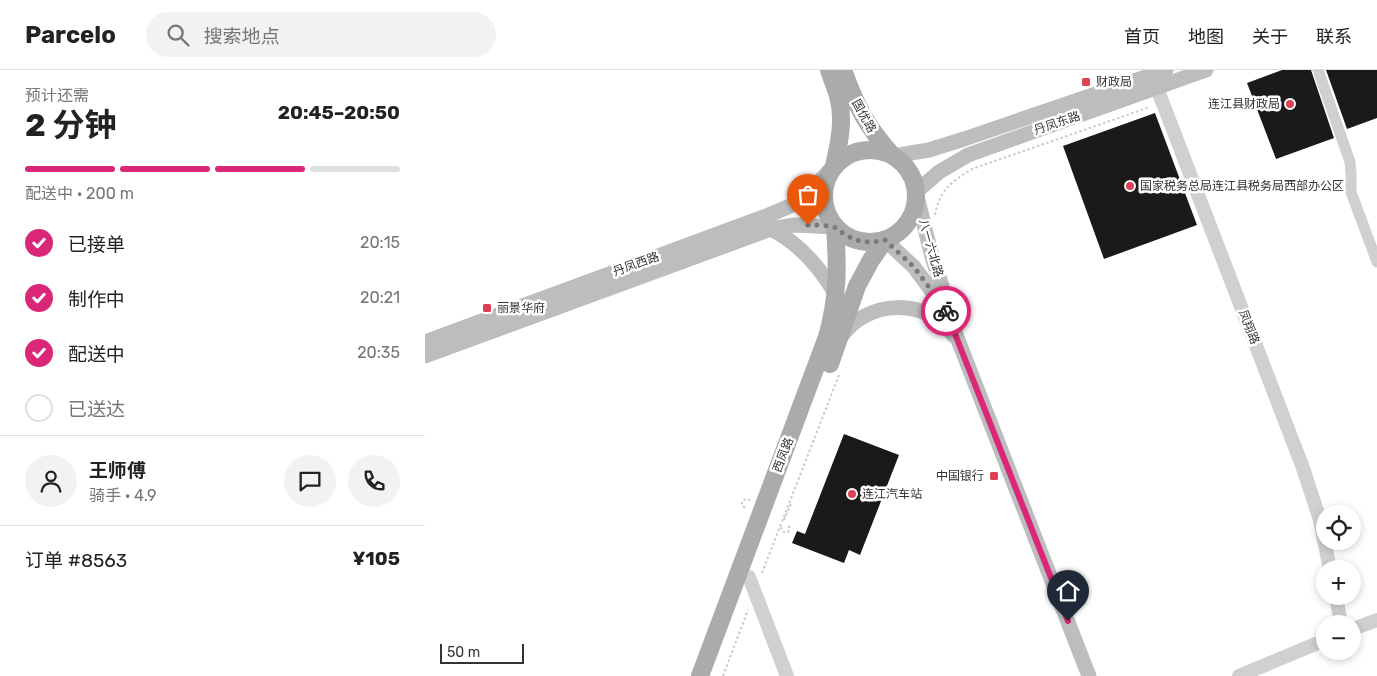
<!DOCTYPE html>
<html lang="zh">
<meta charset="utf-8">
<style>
:root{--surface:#fff;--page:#f2f2f2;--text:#222;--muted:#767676;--line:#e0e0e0;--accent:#db2777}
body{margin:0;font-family:Rubik,"Noto Sans SC",sans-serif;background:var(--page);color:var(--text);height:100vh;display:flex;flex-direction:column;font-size:19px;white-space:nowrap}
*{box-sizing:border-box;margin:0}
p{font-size:16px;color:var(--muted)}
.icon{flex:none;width:28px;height:28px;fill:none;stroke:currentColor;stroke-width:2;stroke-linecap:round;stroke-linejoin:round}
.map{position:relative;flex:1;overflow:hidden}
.drawer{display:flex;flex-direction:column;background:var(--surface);width:425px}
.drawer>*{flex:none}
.fabs{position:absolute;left:891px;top:435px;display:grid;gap:10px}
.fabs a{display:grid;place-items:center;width:45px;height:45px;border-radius:50%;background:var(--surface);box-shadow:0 2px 8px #0003;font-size:25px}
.scale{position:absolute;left:15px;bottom:12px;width:84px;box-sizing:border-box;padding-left:5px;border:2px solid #333;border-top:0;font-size:14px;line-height:18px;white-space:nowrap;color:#333;-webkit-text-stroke:4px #fff;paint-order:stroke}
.pin{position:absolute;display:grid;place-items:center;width:42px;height:42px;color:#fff;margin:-51px -21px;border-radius:50% 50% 50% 0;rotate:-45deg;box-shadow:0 0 5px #0007}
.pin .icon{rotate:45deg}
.courier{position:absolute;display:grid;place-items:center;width:50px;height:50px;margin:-25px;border:4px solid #db2777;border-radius:50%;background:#fff;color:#222;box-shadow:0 1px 6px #0007}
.summary em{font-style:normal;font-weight:700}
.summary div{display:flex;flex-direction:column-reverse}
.summary{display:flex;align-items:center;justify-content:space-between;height:85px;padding:0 25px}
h1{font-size:32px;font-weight:700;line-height:38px}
.bar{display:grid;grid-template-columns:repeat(4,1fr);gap:8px 5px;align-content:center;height:60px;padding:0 25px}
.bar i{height:6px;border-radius:4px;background:var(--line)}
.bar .on{background:var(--accent)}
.bar p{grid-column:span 4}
.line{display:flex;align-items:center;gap:12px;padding:0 25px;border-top:1px solid var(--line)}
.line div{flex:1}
.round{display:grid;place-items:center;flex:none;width:52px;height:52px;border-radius:26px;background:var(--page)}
ol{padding:0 25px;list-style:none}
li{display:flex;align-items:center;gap:15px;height:55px}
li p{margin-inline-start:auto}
li .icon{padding:5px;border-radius:50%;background:var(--accent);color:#fff;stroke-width:4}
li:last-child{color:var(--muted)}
li i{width:28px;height:28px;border:2px solid var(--line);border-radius:50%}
header{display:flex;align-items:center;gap:30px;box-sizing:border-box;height:70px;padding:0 25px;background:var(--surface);border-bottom:1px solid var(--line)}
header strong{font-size:24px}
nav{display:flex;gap:28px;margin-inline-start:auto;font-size:18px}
.search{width:350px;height:45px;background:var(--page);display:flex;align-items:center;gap:12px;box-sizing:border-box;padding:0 18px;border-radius:28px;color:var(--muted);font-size:19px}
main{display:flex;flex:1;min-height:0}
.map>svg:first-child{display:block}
.building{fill:#1a1a1a}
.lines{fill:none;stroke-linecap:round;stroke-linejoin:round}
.path{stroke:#cacaca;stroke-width:2;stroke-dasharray:2.5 2.5;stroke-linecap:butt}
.minor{stroke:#d0d0d0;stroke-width:11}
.tertiary{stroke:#d0d0d0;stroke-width:14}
.secondary{stroke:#bdbdbd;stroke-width:15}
.primary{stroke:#ababab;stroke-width:18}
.done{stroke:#7a7a7a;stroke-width:5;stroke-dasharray:0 9}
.route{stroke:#db2777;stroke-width:6}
.poi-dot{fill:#de4054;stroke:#fff;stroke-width:2}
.labels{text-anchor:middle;stroke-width:5;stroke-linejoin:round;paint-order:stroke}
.poi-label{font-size:12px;fill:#333;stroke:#fff;text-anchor:start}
.street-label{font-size:12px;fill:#333;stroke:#fff}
</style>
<header>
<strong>Parcelo</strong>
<div class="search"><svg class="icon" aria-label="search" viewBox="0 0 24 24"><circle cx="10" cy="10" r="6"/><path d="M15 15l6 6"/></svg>搜索地点</div>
<nav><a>首页</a><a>地图</a><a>关于</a><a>联系</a></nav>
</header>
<main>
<section class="drawer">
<div class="summary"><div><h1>2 分钟</h1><p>预计还需</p></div><em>20:45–20:50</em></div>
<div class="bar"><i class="on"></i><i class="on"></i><i class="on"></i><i></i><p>配送中 · 200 m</p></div>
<ol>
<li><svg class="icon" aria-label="check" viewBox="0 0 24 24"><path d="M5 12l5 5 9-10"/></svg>已接单<p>20:15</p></li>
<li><svg class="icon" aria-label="check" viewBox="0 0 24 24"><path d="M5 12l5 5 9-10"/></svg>制作中<p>20:21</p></li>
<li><svg class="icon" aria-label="check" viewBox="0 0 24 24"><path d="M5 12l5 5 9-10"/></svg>配送中<p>20:35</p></li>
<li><i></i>已送达</li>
</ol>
<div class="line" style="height:90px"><a class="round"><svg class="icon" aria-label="person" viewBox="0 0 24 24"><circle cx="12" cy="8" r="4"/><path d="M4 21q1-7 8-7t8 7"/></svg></a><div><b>王师傅</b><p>骑手 · 4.9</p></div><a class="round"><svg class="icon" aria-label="chat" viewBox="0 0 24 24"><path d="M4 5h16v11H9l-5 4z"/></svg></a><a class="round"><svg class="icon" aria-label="phone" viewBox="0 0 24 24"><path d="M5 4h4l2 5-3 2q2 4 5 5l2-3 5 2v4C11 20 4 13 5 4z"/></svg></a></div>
<div class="line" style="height:65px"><div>订单 #8563</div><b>¥105</b></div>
</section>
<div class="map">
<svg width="952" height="606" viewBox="0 0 952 606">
<rect width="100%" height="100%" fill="#fff"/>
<path class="building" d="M857,0h29l23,68 -58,21 -29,-76z
M901,0h51v48l-30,11z
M730,43l42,112 -93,34 -41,-113z
M419,364l55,21 -39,100 -11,-5 -5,13 -52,-20 5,-12 8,3z"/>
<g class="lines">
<path class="path" d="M510,145c4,-24 17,-34 37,-46l178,-62
M320,438l-3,-3v-4l4,-2 4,1
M359,450l7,-16
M356,457l2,5h5l2,-4 -3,-4
M337,503l77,-198
M298,606l25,-66"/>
<path class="minor" d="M893,0l32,92 1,11v19l26,70"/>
<path class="tertiary" d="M732,18l146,380 17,52 10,49
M324,507l38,99
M911,526l5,28
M928,559l24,-9
M814,606l86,-36"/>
<path class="secondary" d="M468,86l36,-6 35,-11 202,-69
M346,159c29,15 49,38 65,66
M460,170l29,27 17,23 13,14
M416,267c26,-38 86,-40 113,-1
M0,272l344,-127 21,-9 21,-16 23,-24
M0,286l346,-127 23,-4 41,2
M664,606l-145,-372 -2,-18 -10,-29 -16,-65 23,-20 29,-17 238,-85"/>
<path class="primary" d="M404,0c3,10 8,20 10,30 5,22 0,44 -5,66
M418,0c13,36 24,57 50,86
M399 126a46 46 0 1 1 92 0a46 46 0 1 1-92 0Z
M405,294l27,-78 14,-26 14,-20
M275,606l127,-339c11,-38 11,-71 8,-110"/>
</g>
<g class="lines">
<path class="done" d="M383,155c7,0 22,0 28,3 3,2 6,5 10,7 12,8 25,8 39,5l29,27 17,23 13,14 2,7"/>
<path class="route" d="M521,241l122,310"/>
</g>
<g class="poi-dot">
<rect x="656" y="7" width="10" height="10" rx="2.5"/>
<circle cx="865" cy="34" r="5"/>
<circle cx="705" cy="116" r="5"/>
<rect x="57" y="233" width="10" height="10" rx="2.5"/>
<rect x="564" y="401" width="10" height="10" rx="2.5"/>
<circle cx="427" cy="424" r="5"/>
</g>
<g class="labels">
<g class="poi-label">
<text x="671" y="16">财政局</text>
<text x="855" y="38" text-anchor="end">连江县财政局</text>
<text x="715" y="120">国家税务总局连江县税务局西部办公区</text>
<text x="72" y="242">丽景华府</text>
<text x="559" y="410" text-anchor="end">中国银行</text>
<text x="437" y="428">连江汽车站</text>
</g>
<g class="street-label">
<text transform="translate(439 46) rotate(61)" y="4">国优路</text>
<text transform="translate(632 53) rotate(-19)" y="4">丹凤东路</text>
<text transform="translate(506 178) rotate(74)" y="4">八一六北路</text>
<text transform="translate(211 194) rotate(-20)" y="4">丹凤西路</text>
<text transform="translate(824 257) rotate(69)" y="4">凤翔路</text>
<text transform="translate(358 385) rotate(-69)" y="4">西凤路</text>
</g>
</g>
</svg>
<div class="fabs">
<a><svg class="icon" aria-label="locate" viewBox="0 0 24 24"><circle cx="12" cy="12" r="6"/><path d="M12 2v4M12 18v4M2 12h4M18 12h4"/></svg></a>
<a>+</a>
<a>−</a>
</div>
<div class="scale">50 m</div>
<div class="pin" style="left:383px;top:155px;background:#ea580c"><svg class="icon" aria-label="bag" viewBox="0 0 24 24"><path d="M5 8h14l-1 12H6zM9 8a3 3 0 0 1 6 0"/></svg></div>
<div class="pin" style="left:643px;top:551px;background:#1f2937"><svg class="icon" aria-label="home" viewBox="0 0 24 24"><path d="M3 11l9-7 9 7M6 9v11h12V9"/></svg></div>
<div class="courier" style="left:521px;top:241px"><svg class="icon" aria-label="bike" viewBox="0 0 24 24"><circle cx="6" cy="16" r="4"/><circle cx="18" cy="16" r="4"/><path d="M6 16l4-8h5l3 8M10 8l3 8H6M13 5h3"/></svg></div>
</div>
</main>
